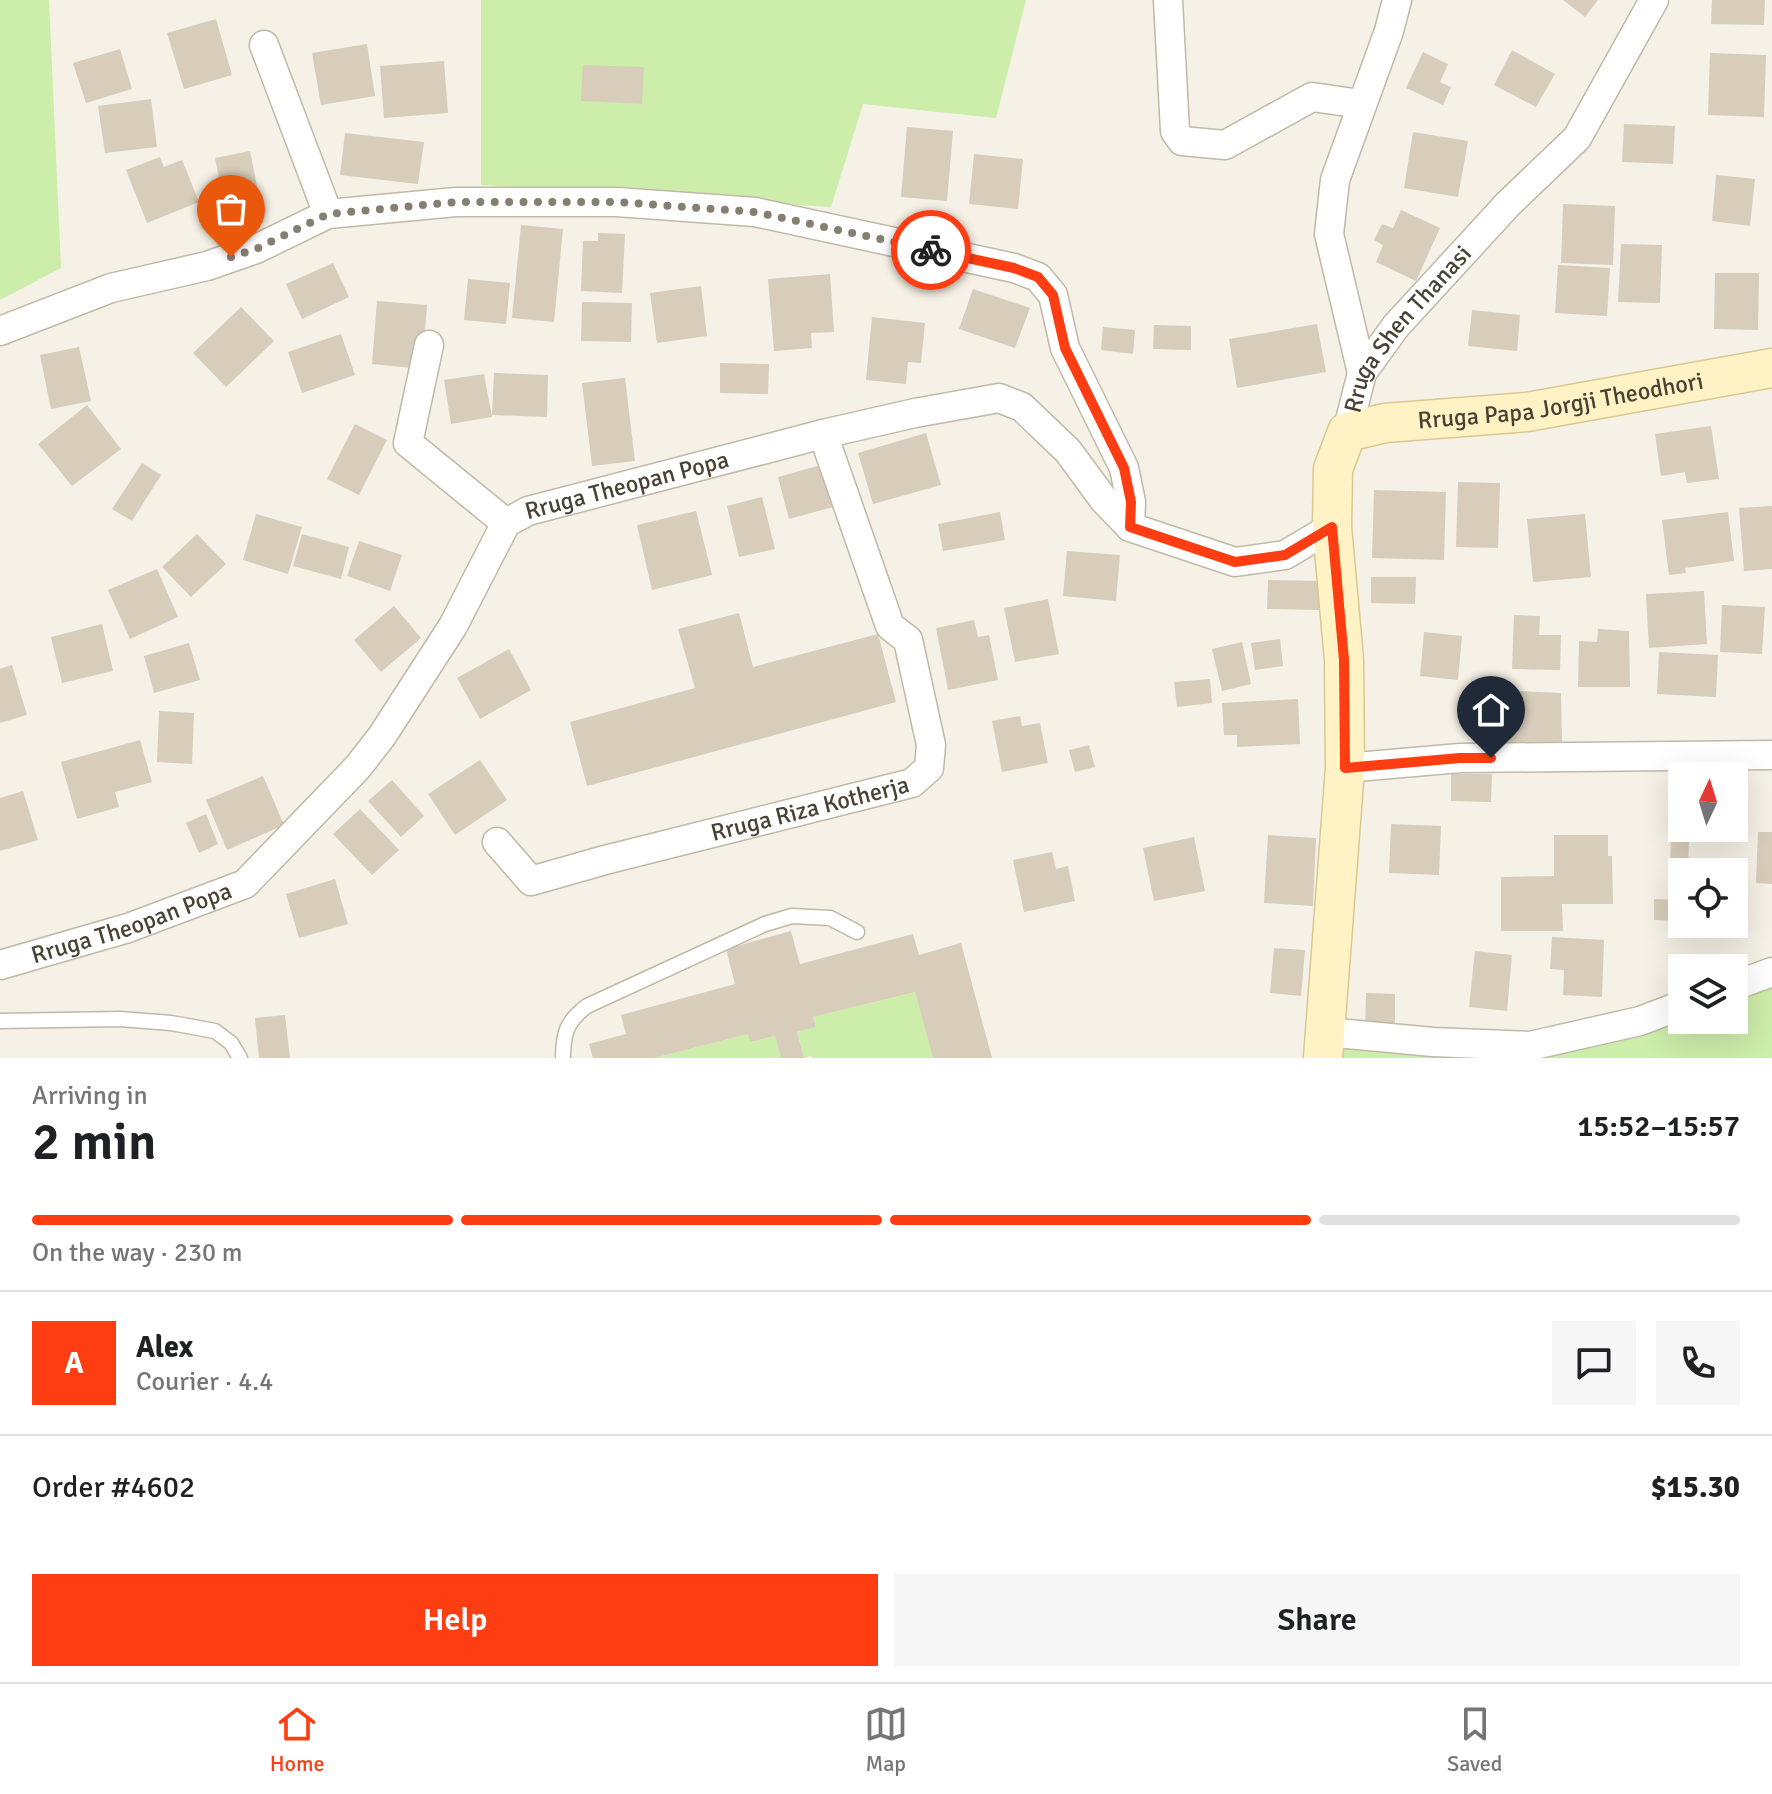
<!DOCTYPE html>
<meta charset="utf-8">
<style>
:root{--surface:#fff;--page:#f6f6f6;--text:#202124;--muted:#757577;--line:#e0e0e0;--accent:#ff3d12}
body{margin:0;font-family:Signika,sans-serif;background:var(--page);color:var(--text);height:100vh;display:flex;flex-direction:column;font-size:30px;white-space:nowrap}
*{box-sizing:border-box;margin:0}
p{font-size:26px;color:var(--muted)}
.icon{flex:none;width:44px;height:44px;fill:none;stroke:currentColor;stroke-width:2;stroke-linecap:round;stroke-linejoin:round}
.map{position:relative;height:1058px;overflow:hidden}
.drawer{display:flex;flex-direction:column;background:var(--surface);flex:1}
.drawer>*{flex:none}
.needle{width:52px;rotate:4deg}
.tools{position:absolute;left:1668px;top:762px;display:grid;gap:16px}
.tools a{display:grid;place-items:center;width:80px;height:80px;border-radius:0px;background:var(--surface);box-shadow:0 8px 32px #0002;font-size:40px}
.pin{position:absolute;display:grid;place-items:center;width:68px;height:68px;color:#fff;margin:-82px -34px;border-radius:50% 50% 50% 0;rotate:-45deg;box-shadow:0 0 8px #0007}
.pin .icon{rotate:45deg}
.courier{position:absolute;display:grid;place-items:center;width:80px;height:80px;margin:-40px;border:6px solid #ff3d12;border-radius:50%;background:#fff;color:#222;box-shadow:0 2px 10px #0007}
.overview em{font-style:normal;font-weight:600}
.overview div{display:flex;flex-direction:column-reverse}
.overview{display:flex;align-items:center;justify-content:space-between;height:136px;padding:0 32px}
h1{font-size:52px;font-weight:600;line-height:60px}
.bar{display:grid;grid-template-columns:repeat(4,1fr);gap:12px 8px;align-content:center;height:96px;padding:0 32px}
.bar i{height:10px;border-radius:6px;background:var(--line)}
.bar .current{background:var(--accent)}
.bar p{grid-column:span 4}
.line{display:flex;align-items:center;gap:20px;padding:0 32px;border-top:2px solid var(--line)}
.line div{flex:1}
.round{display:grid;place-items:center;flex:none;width:84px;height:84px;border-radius:0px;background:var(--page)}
.action{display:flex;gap:16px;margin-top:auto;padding:16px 32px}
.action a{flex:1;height:92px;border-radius:0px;background:var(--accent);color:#fff;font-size:32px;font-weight:600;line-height:92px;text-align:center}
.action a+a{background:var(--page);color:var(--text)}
.menu{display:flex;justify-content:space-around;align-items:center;height:112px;border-top:2px solid var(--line);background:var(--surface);font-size:22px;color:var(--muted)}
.menu a{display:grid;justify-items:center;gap:4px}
.menu .current{color:var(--accent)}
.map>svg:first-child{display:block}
.green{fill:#cdedaa}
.building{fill:#d7cdba}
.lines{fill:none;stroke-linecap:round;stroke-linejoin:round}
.service-casing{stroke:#c1b9a7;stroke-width:17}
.minor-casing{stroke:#c1b9a7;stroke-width:31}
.secondary-casing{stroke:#d9c890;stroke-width:41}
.service{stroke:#fff;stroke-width:14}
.minor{stroke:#fff;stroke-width:28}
.secondary{stroke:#fff3c5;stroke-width:38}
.done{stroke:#857f72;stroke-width:8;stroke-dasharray:0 14.4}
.route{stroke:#ff3d12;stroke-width:10}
.labels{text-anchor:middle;stroke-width:6;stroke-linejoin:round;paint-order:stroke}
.street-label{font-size:24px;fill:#484134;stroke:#fff}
</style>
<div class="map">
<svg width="1772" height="1058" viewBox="0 0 1772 1058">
<rect width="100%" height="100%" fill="#f5f1e6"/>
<path class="green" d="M0,0h49l12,268 -61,32z
M481,0h545l-30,118 -133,-14 -32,103 -350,-22z
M1772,983v75h-233l143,-39 52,1v-22z
M915,992l18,66h-121l-1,-2 -7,2 -7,-26 19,-5 -3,-10z
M748,1034l2,8 25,-6 6,22h-127z
M1332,1044l157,14h-158z"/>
<path class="building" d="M1563,0h35l-13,17z
M1712,0h53l-1,25 -53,-1z
M216,19l16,56 -48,14 -17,-56z
M367,44l8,52 -54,9 -9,-52z
M120,49l12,40 -46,14 -13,-40z
M1512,50l43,24 -19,33 -42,-22z
M1423,52l25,12 -8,18 11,5 -8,18 -37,-17z
M1710,53l56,2 -2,62 -56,-2z
M444,61l4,52 -64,5 -4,-52z
M583,65l61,2 -2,37 -61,-3z
M151,99l6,48 -52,6 -7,-47z
M1624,124l51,2 -2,38 -51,-2z
M907,127l46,4 -6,70 -46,-4z
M1413,132l55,9 -10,56 -54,-9z
M345,133l79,9 -6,42 -78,-9z
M250,151l10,51 -35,7 -10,-51z
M974,154l49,5 -5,50 -49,-5z
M160,157l4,10 18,-7 17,42 -52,21 -21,-53z
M1716,175l39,4 -5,47 -38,-5z
M1563,204l52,2 -2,59 -52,-2z
M1401,210l39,18 -24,53 -40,-19 7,-17 -9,-5 8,-16 11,4z
M521,225l42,4 -9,93 -42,-4z
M598,233l27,1 -3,59 -41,-2 2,-50h15z
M1621,244l41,1 -2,58 -42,-1z
M333,263l16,34 -47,22 -16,-35z
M1558,265l52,3 -3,48 -52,-3z
M1715,273h44l-1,57 -44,-1z
M830,274l4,58 -23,1 1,15 -38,3 -6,-72z
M468,279l42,4 -4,41 -42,-4z
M701,286l6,50 -50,7 -7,-50z
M973,289l57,19 -15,40 -56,-19z
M377,301l50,4 -5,64 -50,-5z
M582,302l50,1 -1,39 -50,-1z
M241,307l33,34 -48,46 -33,-34z
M1472,310l48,5 -3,36 -49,-5z
M872,317l53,6 -4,40 -13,-1 -2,22 -40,-4z
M1317,324l9,48 -89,16 -8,-49z
M1154,325l37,1v24l-38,-1z
M1103,327l32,3 -2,24 -32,-4z
M341,334l14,41 -53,18 -14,-41z
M79,347l12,54 -40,8 -11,-54z
M720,363l49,1 -1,30 -48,-1z
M494,373l54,2 -1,42 -55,-2z
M484,374l8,43 -41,7 -7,-44z
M625,378l10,83 -43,5 -10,-83z
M87,405l34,44 -49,37 -34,-42z
M355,424l32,16 -28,55 -32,-16z
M1711,426l8,53 -32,4 -2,-11 -24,4 -6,-42z
M926,433l15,52 -68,19 -15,-51z
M142,463l19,12 -29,46 -20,-12z
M821,465l12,42 -44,12 -11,-42z
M1458,482l42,1 -2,65 -42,-1z
M1374,490l72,2 -2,68 -72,-2z
M762,497l13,52 -36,8 -12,-51z
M1772,506v63l-28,2 -5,-63z
M696,511l16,64 -60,15 -15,-65z
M1000,512l5,28 -62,11 -5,-27z
M1728,512l6,49 -49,7 1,5 -17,2 -7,-55z
M256,514l46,13 -14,47 -45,-14z
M1585,514l6,63 -58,5 -6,-63z
M197,534l29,30 -35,33 -29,-30z
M302,534l47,13 -8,32 -48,-13z
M359,541l43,14 -12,36 -43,-15z
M1067,551l53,4 -4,46 -53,-5z
M157,569l21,48 -48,22 -22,-49z
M1371,577h45l-1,27 -44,-1z
M1268,580l52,1 -1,29 -52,-1z
M1704,591l3,53 -58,4 -3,-54z
M1048,599l11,55 -44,8 -11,-54z
M1722,605l43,2 -3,47 -42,-2z
M394,606l27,32 -40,34 -27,-32z
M739,613l14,54 125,-33 18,68 -309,84 -17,-64 125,-34 -17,-59z
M1514,615l26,1 -1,19h22l-1,35 -48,-1z
M974,620l4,17 11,-2 9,45 -50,10 -12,-62z
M102,624l11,47 -51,12 -11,-46z
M1598,629l31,2 1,56h-52l1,-46 18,1z
M1424,632l38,4 -4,44 -38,-4z
M1280,639l3,27 -28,4 -4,-27z
M1242,642l9,42 -29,7 -10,-42z
M189,643l11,37 -46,13 -10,-37z
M509,649l22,41 -51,29 -23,-41z
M1659,652l59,3 -2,42 -59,-3z
M12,665l15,50 -27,8v-54z
M1210,679l2,24 -35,4 -3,-25z
M1500,690l61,3 1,52 -63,2z
M1298,699l2,45 -63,3v-12h-13l-2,-32z
M159,711l35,2 -2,51 -35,-2z
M1020,716l2,10 18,-3 8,40 -46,9 -10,-51z
M140,740l12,42 -37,10 4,15 -42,12 -16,-57z
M1089,745l6,22 -20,5 -6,-22z
M480,760l27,40 -52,35 -27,-41z
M1451,774h41l-1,28 -40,-1z
M263,776l21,49 -57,25 -21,-50z
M392,780l32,36 -23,21 -33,-36z
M23,791l15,49 -38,11v-53z
M360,809l39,41 -27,25 -39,-41z
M206,814l12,30 -19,9 -13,-30z
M1391,824l50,2 -2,49 -50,-2z
M1758,832h14v52l-16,-1z
M1268,835l48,3 -3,68 -49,-3z
M1554,835h54v21h4l1,48h-51l1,27h-62v-54l53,-1z
M1194,837l11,54 -51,10 -11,-53z
M1671,838l18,1 -1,28h-18z
M1052,852l4,17 12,-3 7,35 -51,11 -11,-52z
M335,879l13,45 -49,14 -13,-44z
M1654,899l28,1 -1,21 -27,-1z
M791,931l9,33 113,-30 6,21 42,-12 31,115h-59l-18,-66 -102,25 3,10 -19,5 7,26h-23l-6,-22 -25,6 -2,-8 -94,24h-61l-4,-14 37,-10 -5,-19 114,-31 -9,-35z
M1552,937l52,3 -2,57 -39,-2 1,-25 -14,-1z
M1274,948l31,2 -4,46 -31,-3z
M1475,951l37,4 -5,56 -38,-4z
M1366,993l29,1v35h-30z
M285,1015l5,43h-31l-4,-40z"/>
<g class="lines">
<g class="service-casing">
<path id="service" d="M0,1021l120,-2 51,4 44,8 16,12 9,15
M563,1058c0,-25 4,-37 24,-52l178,-82 27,-8 38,2 27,14"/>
</g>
<g class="minor-casing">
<g id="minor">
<path d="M1168,0l7,131 7,10 43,4 87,-48 49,7"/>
<path d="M264,45l64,169"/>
<path d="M0,331l111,-43 96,-22 49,-17 72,-35 128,-12h161l138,10 259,56 24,9 15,18 12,53 59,120 7,34 -1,25"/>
<path d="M429,345l-21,98 98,80"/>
<path d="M1362,373l-33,-139 6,-54 54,-149 8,-31"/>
<path id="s1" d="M1347,432l15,-59 34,-47 112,-122 69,-66 77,-138"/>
<path d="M1345,768l115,-10 312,-3"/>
<path id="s2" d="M497,842l34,39 74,-21 307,-77 17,-15 2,-23 -23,-105 -18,-14 -67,-192"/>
<path id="s3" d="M0,965l128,-37 117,-44 112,-116 25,-32 71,-110 53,-103 22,-12 295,-77 92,-21 84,-15 23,9 46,44 36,49 26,27 105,35 50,-7 47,-28"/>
<path d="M1734,986l38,-14"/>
<path d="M1326,1032l107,10 97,4 110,-25 42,-16"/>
</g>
</g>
<g class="secondary-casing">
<g id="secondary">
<path id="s4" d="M1323,1058l22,-290 -1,-108 -12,-133 1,-58 14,-37 38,-9 142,-11 245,-44"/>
</g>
</g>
<use href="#service" class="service"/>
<use href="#minor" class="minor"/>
<use href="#secondary" class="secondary"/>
</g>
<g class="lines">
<path class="done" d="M231,257l25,-8 72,-35 128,-12h161l138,10 176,38"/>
<path class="route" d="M931,250l83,18 24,9 15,18 12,53 59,120 7,34 -1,25 105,35 50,-7 47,-28 12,133 1,108 115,-10h31"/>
</g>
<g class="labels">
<g class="street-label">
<text dy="8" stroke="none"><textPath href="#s1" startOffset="122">Rruga Shen Thanasi</textPath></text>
<text dy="8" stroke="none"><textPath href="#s4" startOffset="846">Rruga Papa Jorgji Theodhori</textPath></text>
<text dy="8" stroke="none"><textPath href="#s3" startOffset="834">Rruga Theopan Popa</textPath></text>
<text dy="8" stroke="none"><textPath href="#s2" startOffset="340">Rruga Riza Kotherja</textPath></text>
<text dy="8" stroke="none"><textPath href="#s3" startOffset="138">Rruga Theopan Popa</textPath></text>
</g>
</g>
</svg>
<div class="tools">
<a><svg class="needle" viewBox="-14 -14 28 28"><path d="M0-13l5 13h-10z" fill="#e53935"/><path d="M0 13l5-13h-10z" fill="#757577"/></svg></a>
<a><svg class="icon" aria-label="locate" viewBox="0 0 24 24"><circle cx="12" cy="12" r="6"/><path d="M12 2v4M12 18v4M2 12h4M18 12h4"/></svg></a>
<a><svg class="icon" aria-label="layers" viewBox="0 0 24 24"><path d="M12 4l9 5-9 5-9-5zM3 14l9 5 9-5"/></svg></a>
</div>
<div class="pin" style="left:231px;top:257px;background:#ea580c"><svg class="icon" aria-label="bag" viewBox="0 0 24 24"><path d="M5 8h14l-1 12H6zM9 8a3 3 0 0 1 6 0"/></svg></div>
<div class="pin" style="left:1491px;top:758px;background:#1f2937"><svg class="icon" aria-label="home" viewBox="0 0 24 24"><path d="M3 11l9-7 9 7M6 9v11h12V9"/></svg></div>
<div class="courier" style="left:931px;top:250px"><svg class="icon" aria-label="bike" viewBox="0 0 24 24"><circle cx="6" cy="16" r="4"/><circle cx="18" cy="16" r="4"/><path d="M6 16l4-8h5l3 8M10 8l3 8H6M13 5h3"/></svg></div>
</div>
<section class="drawer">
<div class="overview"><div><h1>2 min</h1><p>Arriving in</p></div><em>15:52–15:57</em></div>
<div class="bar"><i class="current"></i><i class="current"></i><i class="current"></i><i></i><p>On the way · 230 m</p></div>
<div class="line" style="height:144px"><b class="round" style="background:var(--accent);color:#fff">A</b><div><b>Alex</b><p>Courier · 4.4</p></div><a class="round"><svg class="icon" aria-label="chat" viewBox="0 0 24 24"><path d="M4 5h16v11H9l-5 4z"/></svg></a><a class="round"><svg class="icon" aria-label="phone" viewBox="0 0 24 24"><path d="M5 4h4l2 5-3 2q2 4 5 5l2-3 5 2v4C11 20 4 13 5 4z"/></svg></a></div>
<div class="line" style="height:104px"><div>Order #4602</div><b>$15.30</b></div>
<div class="action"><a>Help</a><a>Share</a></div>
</section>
<nav class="menu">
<a class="current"><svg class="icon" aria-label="home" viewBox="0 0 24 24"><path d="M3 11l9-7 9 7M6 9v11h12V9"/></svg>Home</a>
<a><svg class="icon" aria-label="map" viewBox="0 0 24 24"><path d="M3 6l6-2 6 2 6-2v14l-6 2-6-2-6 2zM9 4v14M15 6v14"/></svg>Map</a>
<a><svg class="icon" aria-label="saved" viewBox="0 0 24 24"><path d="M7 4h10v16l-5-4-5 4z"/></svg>Saved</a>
</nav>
